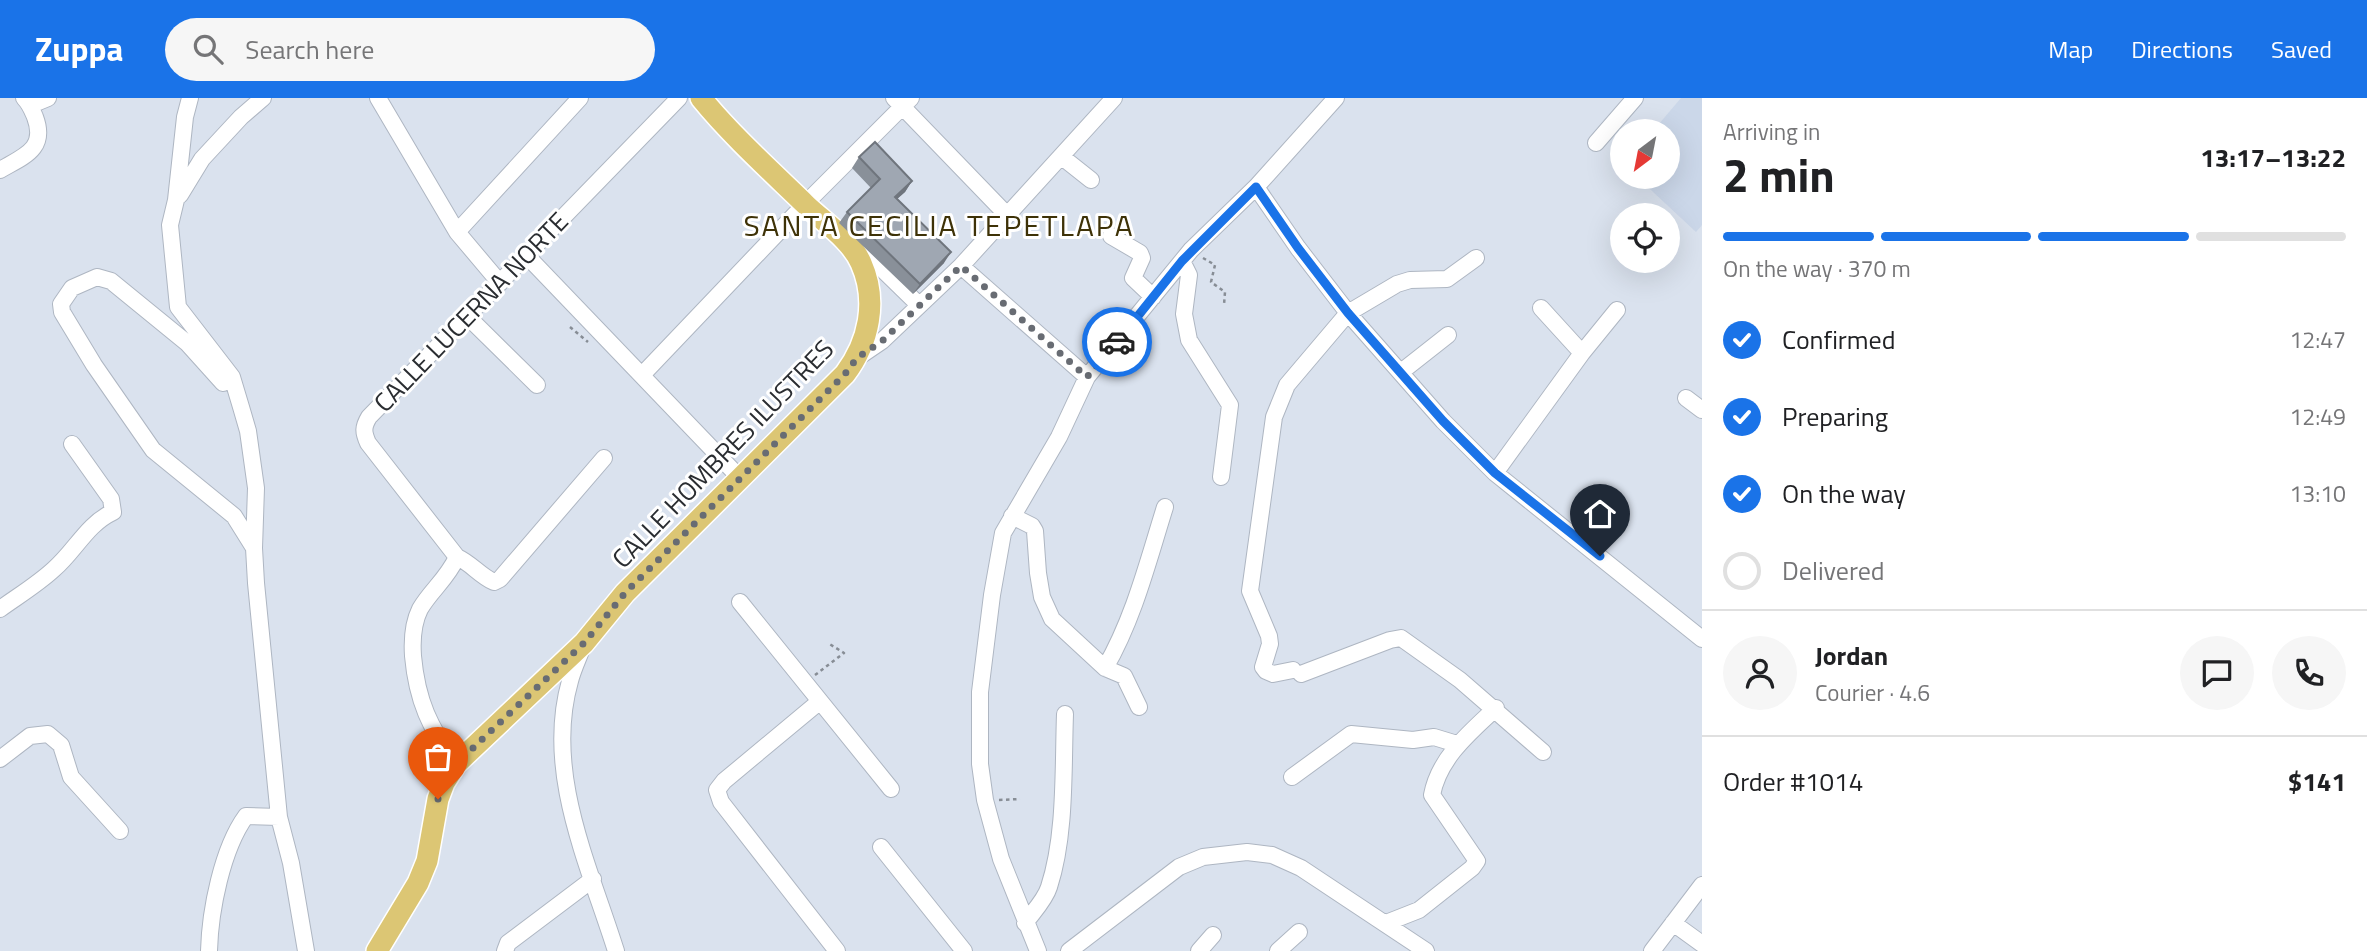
<!DOCTYPE html>
<meta charset="utf-8">
<style>
:root{--surface:#fff;--page:#f6f6f6;--text:#202124;--muted:#757577;--line:#e0e0e0;--accent:#1a73e8}
body{margin:0;font-family:"Titillium Web",sans-serif;background:var(--page);color:var(--text);height:100vh;display:flex;flex-direction:column;font-size:26px;white-space:nowrap}
*{box-sizing:border-box;margin:0}
p{font-size:23px;color:var(--muted)}
.icon{flex:none;width:38px;height:38px;fill:none;stroke:currentColor;stroke-width:2;stroke-linecap:round;stroke-linejoin:round}
.map{position:relative;flex:1;overflow:hidden}
.details{display:flex;flex-direction:column;background:var(--surface);width:665px}
.details>*{flex:none}
.needle{width:46px;rotate:212deg}
.buttons{position:absolute;left:1610px;top:21px;display:grid;gap:14px}
.buttons a{display:grid;place-items:center;width:70px;height:70px;border-radius:50%;background:var(--surface);box-shadow:0 7px 28px #0002;font-size:35px}
.pin{position:absolute;display:grid;place-items:center;width:60px;height:60px;color:#fff;margin:-72px -30px;border-radius:50% 50% 50% 0;rotate:-45deg;box-shadow:0 0 7px #0007}
.pin .icon{rotate:45deg}
.courier{position:absolute;display:grid;place-items:center;width:70px;height:70px;margin:-35px;border:5px solid #1a73e8;border-radius:50%;background:#fff;color:#222;box-shadow:0 2px 9px #0007}
.overview em{font-style:normal;font-weight:700}
.overview div{display:flex;flex-direction:column-reverse}
.overview{display:flex;align-items:center;justify-content:space-between;height:119px;padding:0 21px}
h1{font-size:46px;font-weight:700;line-height:52px}
.bar{display:grid;grid-template-columns:repeat(4,1fr);gap:10px 7px;align-content:center;height:84px;padding:0 21px}
.bar i{height:9px;border-radius:5px;background:var(--line)}
.bar .selected{background:var(--accent)}
.bar p{grid-column:span 4}
.line{display:flex;align-items:center;gap:18px;padding:0 21px;border-top:2px solid var(--line)}
.line div{flex:1}
.round{display:grid;place-items:center;flex:none;width:74px;height:74px;border-radius:37px;background:var(--page)}
ol{padding:0 21px;list-style:none}
li{display:flex;align-items:center;gap:21px;height:77px}
li p{margin-inline-start:auto}
li .icon{padding:7px;border-radius:50%;background:var(--accent);color:#fff;stroke-width:4}
li:last-child{color:var(--muted)}
li i{width:38px;height:38px;border:4px solid var(--line);border-radius:50%}
header{display:flex;align-items:center;gap:42px;box-sizing:border-box;height:98px;padding:0 35px;background:var(--accent);color:#fff}
header strong{font-size:33px}
nav{display:flex;gap:38px;margin-inline-start:auto;font-size:24px}
.search{width:490px;height:63px;background:var(--page);display:flex;align-items:center;gap:18px;box-sizing:border-box;padding:0 24px;border-radius:38px;color:var(--muted);font-size:26px}
main{display:flex;flex:1;min-height:0}
.map>svg:first-child{display:block}
.built{fill:#cbd7e9}
.lines{fill:none;stroke-linecap:round;stroke-linejoin:round}
.minor-casing{stroke:#aeb6c2;stroke-width:18}
.major-casing{stroke:#fff;stroke-width:24}
.path{stroke:#878d95;stroke-width:2.5;stroke-dasharray:3.5 3.5;stroke-linecap:butt}
.minor{stroke:#fff;stroke-width:16}
.major{stroke:#dcc674;stroke-width:21}
.wall{fill:#899099}
.shaded-wall{fill:#6f757d}
.building{fill:#9fa7b2;stroke:#6f757d;stroke-width:2}
.done{stroke:#686c73;stroke-width:7;stroke-dasharray:0 12.6}
.route{stroke:#1a73e8;stroke-width:9}
.labels{text-anchor:middle;stroke-width:6;stroke-linejoin:round;paint-order:stroke}
.street-label{font-size:26px;fill:#2a2d31;stroke:#fff}
.quarter-label{font-size:30px;letter-spacing:2px;fill:#3e3207;stroke:#fff}
</style>
<header>
<strong>Zuppa</strong>
<div class="search"><svg class="icon" aria-label="search" viewBox="0 0 24 24"><circle cx="10" cy="10" r="6"/><path d="M15 15l6 6"/></svg>Search here</div>
<nav><a>Map</a><a>Directions</a><a>Saved</a></nav>
</header>
<main>
<div class="map">
<svg width="1702" height="853" viewBox="0 0 1702 853">
<rect width="100%" height="100%" fill="#dae2ee"/>
<path class="built" d="M1681,0h21v127l-6,7 -59,-55h31v-46h-15z"/>
<g class="lines">
<g class="minor-casing">
<path id="minor" d="M190,0l-5,19 -9,83 -6,25 8,82 54,70 9,30 7,24 8,57 -2,60 2,35 23,234 12,46 15,88
M378,0l79,134 43,51
M894,0l113,117
M31,7l17,-7
M1596,45l39,-45
M1062,59l29,23
M0,72c24,-14 47,-21 35,-53 -3,-7 -5,-13 -11,-19
M1256,89l42,61 50,65 95,108 52,52 207,166
M180,97l22,-36 39,-42 22,-19
M457,134l123,-134
M1111,138l29,17 2,5 -9,20 20,19
M855,153l23,14 41,40
M526,157l214,223
M1182,163l7,14 -5,39 5,26 41,65 -9,72
M961,168l126,111
M1541,210l41,45
M468,219l69,68
M857,260l25,-17 79,-75 153,-168
M1401,274l47,-37
M642,277l163,-171 106,-106
M223,285l-36,-40 -76,-62 -14,-4 -25,11 -11,16 1,8 32,53 59,85 81,66 20,32
M1686,300l16,12
M1495,375l87,-120 35,-43
M1012,418l20,10 3,5 3,42 4,24 10,22 53,49 19,8 15,31
M457,459c14,6 23,19 37,25l6,-3 104,-121
M740,504l151,187
M0,511c18,-13 38,-25 54,-40 21,-18 33,-45 59,-57l-2,-13 -39,-55
M583,548c-4,11 -10,23 -13,35 -26,91 19,184 46,270
M1105,570c29,-50 43,-107 60,-161
M1293,572l-20,4 -7,-3 -3,-4 7,-23 -1,-8 -19,-45 24,-174 13,-32 61,-72 49,-29 13,-4 37,-1 29,-21
M1301,576l89,-34 11,-2 59,42 83,72
M819,604l-95,79 -7,9 4,12 116,149
M0,661l30,-23 18,-2 13,11 10,32 49,54
M456,666c-26,-36 -39,-63 -43,-108 -1,-15 0,-33 7,-47 11,-19 27,-30 37,-52l-89,-114c-5,-11 -5,-16 1,-26l310,-319
M1292,679l59,-43 62,6 21,-3 23,7
M881,749l83,104
M1025,825c8,-11 20,-23 24,-36 17,-52 14,-118 16,-173
M1386,825l33,-13 53,-42 5,-7 -45,-66c7,-37 37,-62 64,-87
M1673,825l29,21
M209,853c1,-40 13,-102 37,-135l33,1
M505,853l3,-8 85,-64
M1038,853l-37,-92 -16,-59 -5,-36v-72l12,-97 11,-62 56,-96 28,-60 104,-127 65,-63 80,-89
M1069,853l110,-84 24,-10 44,-5 25,3 29,13 125,83
M1199,853l14,-16
M1278,853l21,-19
M1652,853l50,-66"/>
</g>
<g class="major-casing">
<path id="major" d="M377,853l41,-68 9,-22 11,-62 6,-16 12,-19 128,-121 41,-50 220,-219c24,-32 33,-73 16,-111 -10,-23 -36,-40 -55,-58 -34,-33 -75,-70 -105,-107"/>
</g>
<path class="path" d="M1203,160l12,7 -4,17 14,10 -1,13
M570,229l18,15
M815,577l29,-22 -16,-10
M999,702l21,-1"/>
<use href="#minor" class="minor"/>
<use href="#major" class="major"/>
</g>
<path class="wall" d="M859,59l53,24 -7,11 -8,7 47,64 -31,31 -74,-71 8,-11 24,-24 -19,-20z"/>
<path class="shaded-wall" d="M912,83l-7,11 -17,15 7,-10z
M951,154l-7,11 -31,31 7,-10z"/>
<path class="building" d="M875,44l37,39 -17,16 56,55 -31,32 -73,-72 33,-33 -21,-22z"/>
<g class="lines">
<path class="done" d="M438,701l6,-16 12,-19 128,-121 41,-50 220,-219 12,-16 25,-17 79,-75 126,111 30,-35"/>
<path class="route" d="M1117,244l65,-81 74,-74 42,61 50,65 95,108 52,52 105,83"/>
</g>
<g class="labels">
<g class="street-label">
<text transform="translate(471 214) rotate(-46)" y="9">CALLE LUCERNA NORTE</text>
<text transform="translate(723 356) rotate(-46)" y="9">CALLE HOMBRES ILUSTRES</text>
</g>
<g class="quarter-label">
<text x="939" y="138">SANTA CECILIA TEPETLAPA</text>
</g>
</g>
</svg>
<div class="buttons">
<a><svg class="needle" viewBox="-14 -14 28 28"><path d="M0-13l5 13h-10z" fill="#e53935"/><path d="M0 13l5-13h-10z" fill="#757577"/></svg></a>
<a><svg class="icon" aria-label="locate" viewBox="0 0 24 24"><circle cx="12" cy="12" r="6"/><path d="M12 2v4M12 18v4M2 12h4M18 12h4"/></svg></a>
</div>
<div class="pin" style="left:438px;top:701px;background:#ea580c"><svg class="icon" aria-label="bag" viewBox="0 0 24 24"><path d="M5 8h14l-1 12H6zM9 8a3 3 0 0 1 6 0"/></svg></div>
<div class="pin" style="left:1600px;top:458px;background:#1f2937"><svg class="icon" aria-label="home" viewBox="0 0 24 24"><path d="M3 11l9-7 9 7M6 9v11h12V9"/></svg></div>
<div class="courier" style="left:1117px;top:244px"><svg class="icon" aria-label="car" viewBox="0 0 24 24"><path d="M5 17H2v-5l4-1 3-4h7l3 4 3 1v5h-3M9 17h6M6 11h13"/><circle cx="7" cy="17" r="2"/><circle cx="17" cy="17" r="2"/></svg></div>
</div>
<section class="details">
<div class="overview"><div><h1>2 min</h1><p>Arriving in</p></div><em>13:17–13:22</em></div>
<div class="bar"><i class="selected"></i><i class="selected"></i><i class="selected"></i><i></i><p>On the way · 370 m</p></div>
<ol>
<li><svg class="icon" aria-label="check" viewBox="0 0 24 24"><path d="M5 12l5 5 9-10"/></svg>Confirmed<p>12:47</p></li>
<li><svg class="icon" aria-label="check" viewBox="0 0 24 24"><path d="M5 12l5 5 9-10"/></svg>Preparing<p>12:49</p></li>
<li><svg class="icon" aria-label="check" viewBox="0 0 24 24"><path d="M5 12l5 5 9-10"/></svg>On the way<p>13:10</p></li>
<li><i></i>Delivered</li>
</ol>
<div class="line" style="height:126px"><a class="round"><svg class="icon" aria-label="person" viewBox="0 0 24 24"><circle cx="12" cy="8" r="4"/><path d="M4 21q1-7 8-7t8 7"/></svg></a><div><b>Jordan</b><p>Courier · 4.6</p></div><a class="round"><svg class="icon" aria-label="chat" viewBox="0 0 24 24"><path d="M4 5h16v11H9l-5 4z"/></svg></a><a class="round"><svg class="icon" aria-label="phone" viewBox="0 0 24 24"><path d="M5 4h4l2 5-3 2q2 4 5 5l2-3 5 2v4C11 20 4 13 5 4z"/></svg></a></div>
<div class="line" style="height:91px"><div>Order #1014</div><b>$141</b></div>
</section>
</main>
